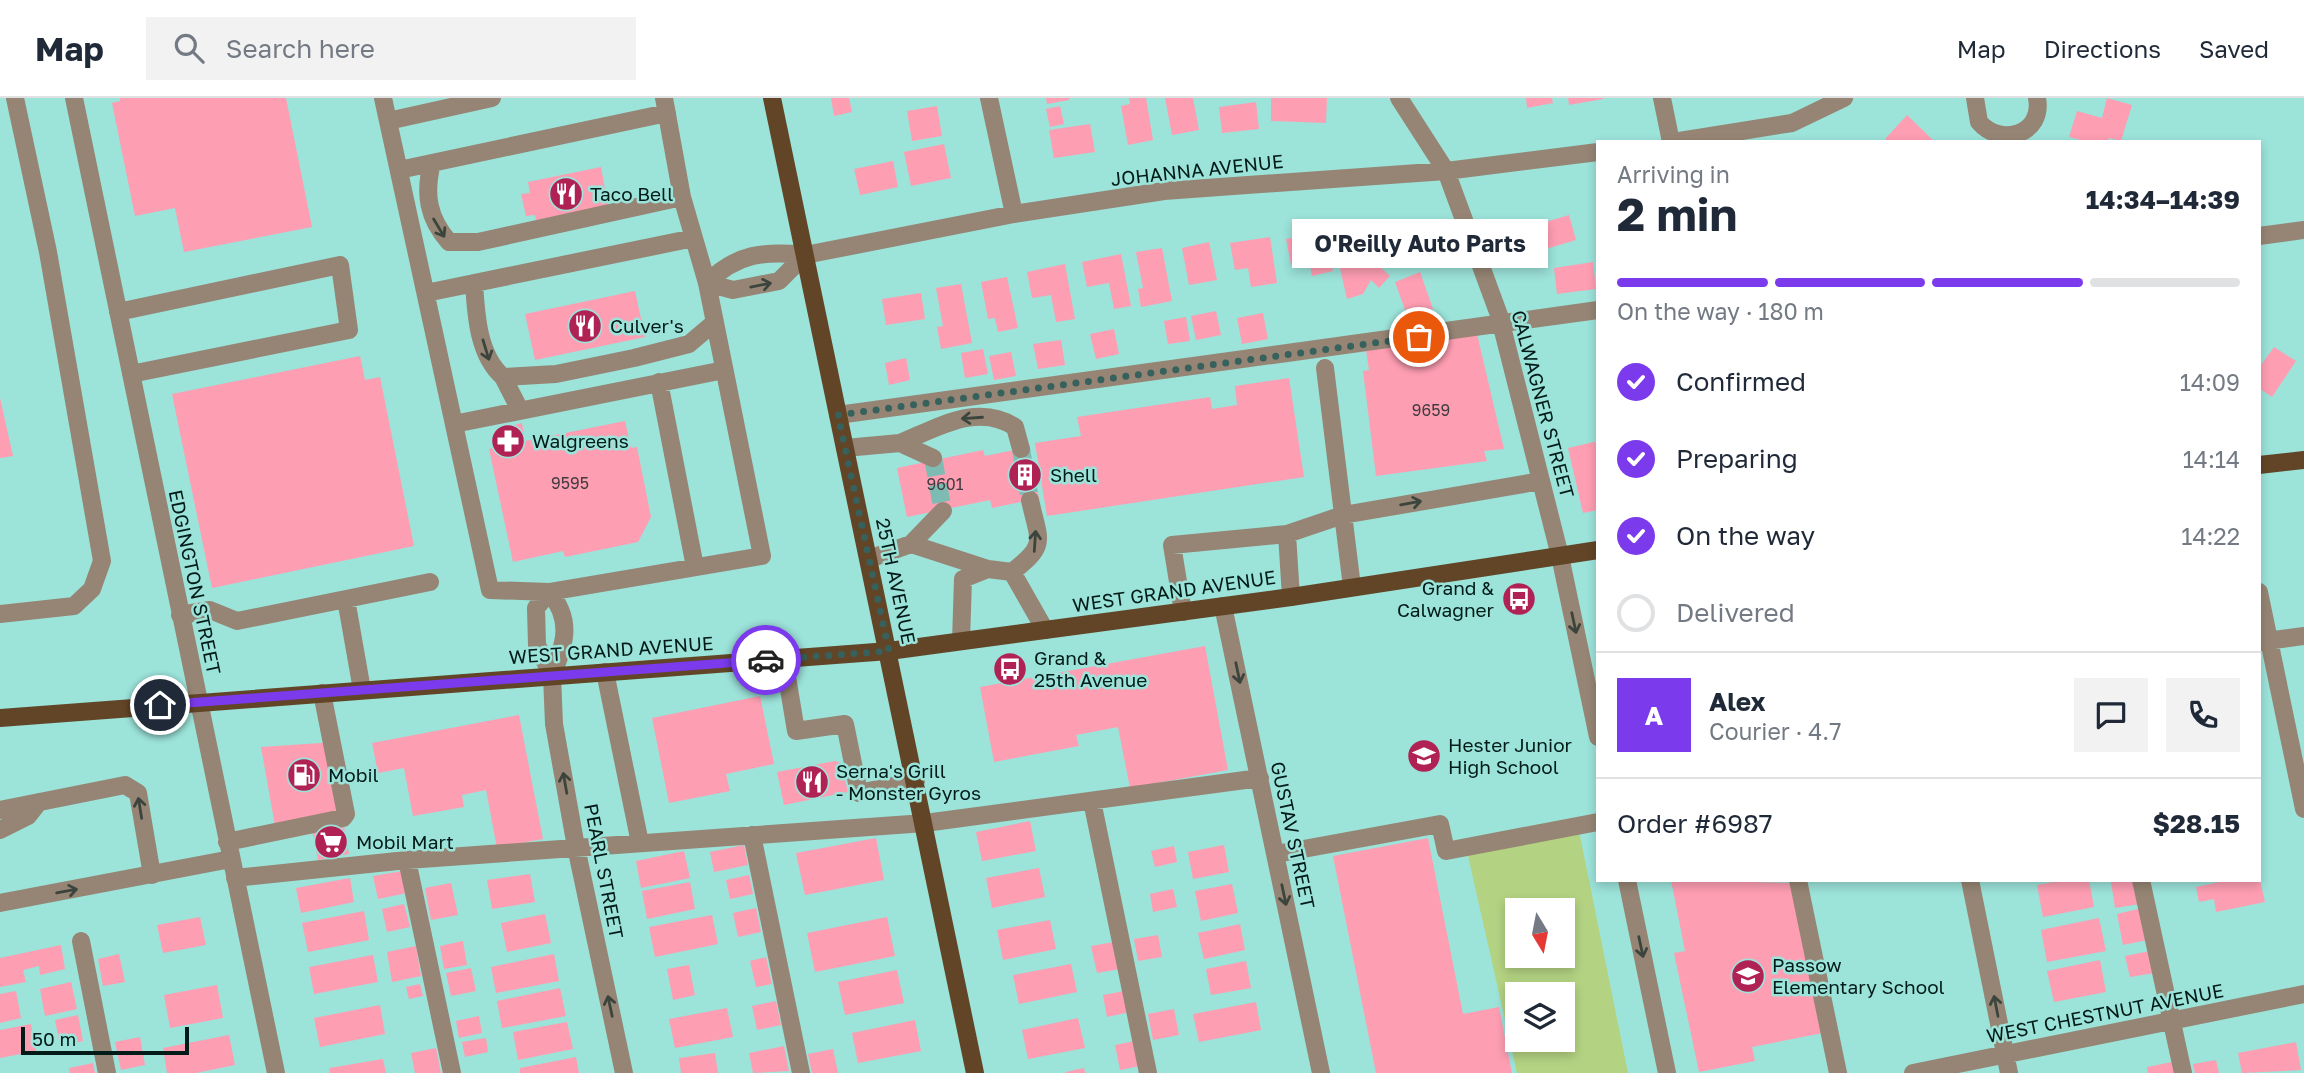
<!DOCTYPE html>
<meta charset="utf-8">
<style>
:root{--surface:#fff;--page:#f2f2f3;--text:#1f2937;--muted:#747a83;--line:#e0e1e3;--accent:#7c3aed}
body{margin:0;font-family:"Golos Text",sans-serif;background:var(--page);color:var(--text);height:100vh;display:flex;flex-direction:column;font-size:26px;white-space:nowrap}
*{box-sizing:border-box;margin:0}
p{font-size:23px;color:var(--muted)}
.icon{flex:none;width:38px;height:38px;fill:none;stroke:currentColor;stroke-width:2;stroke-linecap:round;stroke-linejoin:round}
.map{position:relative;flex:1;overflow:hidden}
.drawer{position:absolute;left:1596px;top:42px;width:665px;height:742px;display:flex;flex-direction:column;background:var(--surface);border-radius:0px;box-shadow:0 4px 10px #0003}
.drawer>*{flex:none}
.needle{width:46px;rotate:170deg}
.tools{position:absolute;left:1505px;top:800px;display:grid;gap:14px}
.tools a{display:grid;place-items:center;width:70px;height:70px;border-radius:0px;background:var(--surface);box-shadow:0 4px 10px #0003;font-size:35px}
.scale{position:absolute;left:21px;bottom:18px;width:168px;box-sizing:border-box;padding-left:7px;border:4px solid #001b18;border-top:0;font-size:19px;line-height:24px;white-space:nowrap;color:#001b18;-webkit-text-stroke:5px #9ce3da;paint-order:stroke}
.pin{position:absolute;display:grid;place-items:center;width:60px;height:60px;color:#fff;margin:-30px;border:4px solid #fff;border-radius:50%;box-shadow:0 2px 7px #0007}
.courier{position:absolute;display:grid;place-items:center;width:70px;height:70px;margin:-35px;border:5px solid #7c3aed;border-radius:50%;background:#fff;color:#222;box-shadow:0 2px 9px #0007}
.bubble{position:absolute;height:49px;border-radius:0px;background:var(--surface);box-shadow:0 4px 10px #0003;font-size:23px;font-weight:700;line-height:49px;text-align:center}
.head em{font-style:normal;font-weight:700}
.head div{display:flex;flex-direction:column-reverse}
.head{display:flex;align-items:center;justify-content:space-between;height:119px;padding:0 21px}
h1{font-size:46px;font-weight:700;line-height:52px}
.bar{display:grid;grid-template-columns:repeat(4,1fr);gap:10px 7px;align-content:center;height:84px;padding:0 21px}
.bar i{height:9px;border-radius:5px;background:var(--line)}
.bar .active{background:var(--accent)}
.bar p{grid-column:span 4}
.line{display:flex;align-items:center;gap:18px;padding:0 21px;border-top:2px solid var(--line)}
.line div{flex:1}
.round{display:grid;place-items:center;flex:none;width:74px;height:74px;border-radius:0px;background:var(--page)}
ol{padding:0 21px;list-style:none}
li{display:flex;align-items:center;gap:21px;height:77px}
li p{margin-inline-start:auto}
li .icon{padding:7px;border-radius:50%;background:var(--accent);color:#fff;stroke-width:4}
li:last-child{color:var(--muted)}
li i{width:38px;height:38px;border:4px solid var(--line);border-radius:50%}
header{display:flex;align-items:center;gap:42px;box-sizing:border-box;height:98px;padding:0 35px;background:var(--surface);border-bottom:2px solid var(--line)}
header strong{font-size:33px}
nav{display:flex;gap:38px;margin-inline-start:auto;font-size:24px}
.search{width:490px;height:63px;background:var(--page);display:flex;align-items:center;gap:18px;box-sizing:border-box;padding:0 24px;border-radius:0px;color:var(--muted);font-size:26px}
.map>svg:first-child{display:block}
.green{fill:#b4d382;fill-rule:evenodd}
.building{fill:#fe9eb3}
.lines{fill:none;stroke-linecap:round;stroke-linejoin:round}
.minor-tunnel{stroke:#7dbbb3;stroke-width:18;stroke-dasharray:18 9;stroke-linecap:butt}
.minor{stroke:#968574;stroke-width:18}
.major{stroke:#624526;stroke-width:18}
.oneway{stroke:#3c453d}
.done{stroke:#37615c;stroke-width:7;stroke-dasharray:0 12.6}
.route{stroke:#7c3aed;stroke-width:9}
.labels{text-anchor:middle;stroke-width:5;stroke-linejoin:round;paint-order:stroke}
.number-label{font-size:16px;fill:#403c3f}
.street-label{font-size:19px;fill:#001b18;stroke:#9ce3da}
.poi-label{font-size:19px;fill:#001b18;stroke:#9ce3da;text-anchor:start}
</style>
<header>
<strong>Map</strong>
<div class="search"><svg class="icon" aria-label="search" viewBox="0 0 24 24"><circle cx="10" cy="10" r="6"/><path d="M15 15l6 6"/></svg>Search here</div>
<nav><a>Map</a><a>Directions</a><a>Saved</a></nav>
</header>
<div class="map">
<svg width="2304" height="975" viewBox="0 0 2304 975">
<rect width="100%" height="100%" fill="#9ce3da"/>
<path class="green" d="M1578,728l50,247h-111l-51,-226zM1517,812h46v46h-46zM1517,896h46v46h-46z"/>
<path class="building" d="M120,0h166l26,129 -128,25 -9,-44 -40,8 -23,-113 8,-2z
M831,0h18l3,14 -18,4z
M1046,0h23v2l-22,4z
M1129,0h17l7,42 -25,5 -7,-39 9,-2z
M1165,0h28l6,32 -27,5z
M1271,0h56l-1,25 -55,-2z
M1526,0h26l1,5 -26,5z
M1568,0h35v1l-34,6z
M2107,0l25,7 -11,36 -12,-3 -1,4h-20l-19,-5 8,-26 25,7z
M1256,4l3,27 -37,4 -3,-26z
M937,8l5,30 -30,5 -5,-30z
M1060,8l4,18 -14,3 -4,-18z
M1907,17l28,27h-47l-3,-3z
M1090,26l5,28 -41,6 -5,-28z
M944,46l7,34 -40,8 -7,-34z
M893,63l5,26 -38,8 -6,-26z
M601,69l7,39 -72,14 -1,-5 -9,1 -5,-22 9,-1 -2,-11z
M1569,117l7,25 -37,11 -7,-25z
M1361,128l30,29 -11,12 10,9 -11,12 -8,-8 -8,14 -16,5 -11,-48z
M1325,134l8,39 -21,5 -3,-15 -18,4 -5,-26z
M1270,139l7,46 -26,4 -3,-19 -13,2 -5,-27z
M1209,144l8,38 -28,5 -7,-37z
M1162,150l10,53 -31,6 -3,-18 5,-1 -7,-36z
M1121,156l10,52 -17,3 -5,-26 -22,4 -5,-25z
M1593,164l3,27 -39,5 -3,-26z
M1065,166l10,55 -19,3 -5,-27 -19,3 -5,-26z
M1420,174l13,37 -25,9 -13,-36z
M1007,179l11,51 -20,4 -3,-14 -7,1 -7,-37z
M961,186l11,59 -31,6 -4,-22 6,-1 -7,-38z
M635,193l10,46 -110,23 -10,-46z
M921,195l4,26 -39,6 -4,-26z
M1216,213l5,24 -25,5 -5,-24z
M1263,215l5,26 -26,5 -5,-26z
M1186,219l4,24 -22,3 -4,-23z
M1114,231l5,25 -23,5 -6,-25z
M1477,236l27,115 -20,2 3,10 -111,15 -13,-105 6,-1 -3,-20z
M1061,242l4,25 -27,4 -5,-25z
M2274,249l22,14 -24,36 -13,-9v-20z
M983,251l5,25 -23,4 -4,-25z
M1011,254l5,24 -22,4 -5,-24z
M360,258l5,24 15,-3 34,169 -202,42 -40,-194z
M906,260l4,22 -21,5 -4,-22z
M1289,280l15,99 -257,39 -12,-73 46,-7 -4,-19 133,-20 2,12 25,-4 -2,-19z
M0,300l13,58 -13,2z
M625,323l6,27 6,-1 14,70 -13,25 -73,15 -2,-6 -50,11 -24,-113 8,-2 -3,-17 28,-7 3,18z
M1598,343v69l-15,3 -15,-65z
M1029,349l10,51 -47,10 -2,-8 -83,17 -10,-49 86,-18 2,6z
M1205,548l23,124 -98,18 -12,-61 -42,8 3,11 -85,16 -14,-75z
M760,598l14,68 -48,10 4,17 -61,12 -17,-85z
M519,617l24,124 -46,9 -11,-58 -24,5 2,12 -51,9 -9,-48 -26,5 -6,-30z
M336,644l4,62 9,50 -31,6 -6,-30 -35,7 -16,-90z
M835,663l6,2 7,29 -64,13 -7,-33z
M1030,723l6,30 -54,10 -6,-29z
M876,740l8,42 -79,15 -9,-42z
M1428,740l35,176 36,-7 13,66h-136l-43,-217z
M744,747l4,20 -34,7 -4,-20z
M1224,747l5,27 -36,7 -5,-27z
M1174,748l3,16 -22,5 -4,-16z
M684,753l6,27 -49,10 -5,-27z
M1039,770l6,29 -53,11 -6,-30z
M403,773l4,22 -29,6 -5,-23z
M530,776l5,28 -43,7 -5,-29z
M749,777l4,19 -23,5 -4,-19z
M350,780l4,24 -53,11 -5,-25z
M1671,782l121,3 31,150 -71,14 3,14 -56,11 -25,-119 11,-2z
M2064,782h25l5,27 -51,10 -6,-32z
M2136,782l4,24 -25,4 -4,-26z
M2229,782h31l5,22 -49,10 -2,-13 -15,3 -3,-15z
M690,784l5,27 -48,10 -5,-28z
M451,785l7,32 -27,5 -6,-32z
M1232,786l6,29 -37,8 -6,-30z
M1173,791l4,18 -24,5 -3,-18z
M404,806l6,23 -23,5 -5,-23z
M756,810l5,24 -23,5 -5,-24z
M2142,810l6,32 -25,5 -6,-31z
M364,813l5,29 -61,12 -6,-29z
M545,816l6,29 -44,9 -6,-29z
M712,817l6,29 -63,13 -6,-30z
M200,819l6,28 -43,8 -6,-28z
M887,819l8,39 -80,16 -8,-39z
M2099,820l7,33 -59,11 -6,-32z
M1050,822l6,29 -53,11 -6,-30z
M1240,826l5,26 -41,9 -6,-26z
M1158,837l4,22 -24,4 -4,-22z
M463,843l4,24 -23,4 -4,-23z
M1114,844l6,27 -23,4 -6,-27z
M61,847l4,24 -25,6 -1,-9 -16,4 3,12 -26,5v-29z
M416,848l5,30 -29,6 -5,-30z
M2150,853l5,22 -25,4 -5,-21z
M119,856l6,28 -22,4 -5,-27z
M554,856l5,27 -63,12 -5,-26z
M373,857l5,27 -64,12 -5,-27z
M766,859l6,27 -16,3 -6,-26z
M2100,862l6,32 -52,10 -7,-31z
M1246,863l5,27 -40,7 -5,-26z
M1071,866l6,28 -58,12 -6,-29z
M689,867l6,30 -22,5 -6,-31z
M471,870l5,23 -25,5 -5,-23z
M897,872l7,33 -59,12 -7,-33z
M71,884l6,27 -32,7 -5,-27z
M420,886l3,12 -14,3 -3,-12z
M217,887l6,33 -53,10 -6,-33z
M560,890l6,28 -64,12 -5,-27z
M16,893l5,27 -21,5v-29z
M1125,893l5,21 -23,5 -4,-22z
M776,903l5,24 -24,5 -5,-24z
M1256,904l5,28 -62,12 -6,-28z
M380,907l5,29 -65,13 -6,-29z
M727,910l6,29 -58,11 -6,-29z
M1174,911l5,26 -26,5 -5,-26z
M78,917l5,26 -23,5 -5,-26z
M479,918l3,17 -23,5 -3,-17z
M1078,920l7,30 -57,11 -6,-29z
M915,922l6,31 -63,12 -6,-30z
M567,924l6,27 -55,11 -5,-28z
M31,926l5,27 -36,7v-28z
M229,937l6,30 -39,8h-29l-4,-25z
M140,939l5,28 -24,5 -6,-28z
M486,940l2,14 -23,5 -3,-15z
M1135,943l5,25 -20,4 -5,-25z
M2296,944l5,28 -59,3 -4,-20z
M784,948l5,25 -36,2 -4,-20z
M436,950l5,25h-26l-4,-20z
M833,951l5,24h-26l-4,-19z
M715,955l3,20h-37l-2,-15z
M576,959l3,16h-59v-5z
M383,961l3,14h-56l-1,-5z
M2216,962l3,13h-24l-2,-9z
M2172,964l2,11h-26l-1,-6z
M93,965l2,10h-25l-1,-5z
M1084,970l1,5h-19v-1z"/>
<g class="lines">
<path class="minor-tunnel" d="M1021,351l9,51
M933,360l10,53"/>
<path class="minor" d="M74,0l202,975
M383,0l107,492 59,2 213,-36 -55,-273 -25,-86 -18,-99
M989,0l25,116
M1399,0l47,73 53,144 61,241 38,181
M1662,0l9,44
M1975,0l4,24c21,25 65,13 58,-24
M388,23l104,-23
M1673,44l119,-19 52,-25
M432,65c-8,31 -4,55 17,79h29l204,-45
M399,72l268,-57
M2259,138l45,-6
M474,185c2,32 4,72 29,94l53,-3 78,-16 55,-14 26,-22
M707,185c30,-30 56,-32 98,-28l209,-41 150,-23 282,-20 152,-19
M707,185l26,7 46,-9 26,-26
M426,195l268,-55
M118,214l222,-47 9,65 -218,44
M1325,270l27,219
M503,279l17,33
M659,284l36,185
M838,317l760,-105
M454,326l270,-54
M900,345c37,-15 78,-41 115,-16l6,22
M845,350l55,-5 33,15
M1287,436l4,63
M911,446l77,25 24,3 33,58
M869,461l42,-15 32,-33
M1012,474c36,-28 27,-30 18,-72
M2259,494l45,217
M346,501l16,91
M1223,508l98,467
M1183,514l-11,-67 115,-11 56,-19 198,-34
M0,516l74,-8 18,-17 10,-28 -54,-309 -33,-154
M180,517l30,-5 27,11 193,-39
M961,543l2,-62 25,-10
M2259,544l45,-6
M784,561l12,72 49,-7 14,69 57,-12
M605,574l35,171
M552,578c13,-32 21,-56 -3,-84l-13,16 1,37 15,31 2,48 22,123 48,226
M1092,703l56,272
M0,712l125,-25 13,8 14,82
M0,732l28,-14 11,-14
M752,737l49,238
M227,744l116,-24 3,-4 -24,-121
M1276,756l164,-30 6,27 152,-29
M407,762l45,213
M235,780l172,-18 518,-37 335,-45
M1627,782l40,193
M1798,782l40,193
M1970,782l39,193
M2141,782l42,193
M0,805l231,-44
M81,843l26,132
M1913,975l391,-79"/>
<path class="major" d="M772,0l203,975
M2259,367l45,-5
M0,620l889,-67 402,-54 307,-47"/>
</g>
<defs><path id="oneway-shaft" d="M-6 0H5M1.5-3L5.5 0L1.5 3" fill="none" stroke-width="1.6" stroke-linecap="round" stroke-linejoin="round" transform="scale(1.75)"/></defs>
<g class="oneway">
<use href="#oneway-shaft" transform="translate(439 130) rotate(59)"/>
<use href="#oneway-shaft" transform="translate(761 187) rotate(-11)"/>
<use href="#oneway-shaft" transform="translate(486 252) rotate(73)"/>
<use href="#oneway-shaft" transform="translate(972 320) rotate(176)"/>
<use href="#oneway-shaft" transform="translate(1411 405) rotate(-10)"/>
<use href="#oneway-shaft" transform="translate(1035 443) rotate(-86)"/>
<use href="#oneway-shaft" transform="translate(1574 525) rotate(78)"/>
<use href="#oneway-shaft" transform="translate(1238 575) rotate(78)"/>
<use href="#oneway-shaft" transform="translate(565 685) rotate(-100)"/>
<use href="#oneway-shaft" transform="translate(140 710) rotate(-99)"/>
<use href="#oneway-shaft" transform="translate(67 793) rotate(-10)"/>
<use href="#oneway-shaft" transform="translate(1284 797) rotate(78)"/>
<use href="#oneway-shaft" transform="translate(1641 849) rotate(78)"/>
<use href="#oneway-shaft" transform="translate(610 908) rotate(-102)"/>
<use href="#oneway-shaft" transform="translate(1996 908) rotate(-101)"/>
</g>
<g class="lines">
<path class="done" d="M766,562l123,-9 -51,-236 581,-78"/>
<path class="route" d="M160,607l606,-45"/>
</g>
<defs>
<g id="restaurant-disc" transform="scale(1.75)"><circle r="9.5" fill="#b02154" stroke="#9ce3da"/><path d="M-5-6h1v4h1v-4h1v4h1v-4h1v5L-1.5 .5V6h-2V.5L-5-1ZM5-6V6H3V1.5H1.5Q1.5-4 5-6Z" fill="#fff"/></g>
<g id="pharmacy-disc" transform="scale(1.75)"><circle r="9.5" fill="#b02154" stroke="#9ce3da"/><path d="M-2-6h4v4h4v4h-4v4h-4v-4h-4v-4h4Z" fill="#fff"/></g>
<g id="building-disc" transform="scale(1.75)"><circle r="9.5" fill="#b02154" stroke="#9ce3da"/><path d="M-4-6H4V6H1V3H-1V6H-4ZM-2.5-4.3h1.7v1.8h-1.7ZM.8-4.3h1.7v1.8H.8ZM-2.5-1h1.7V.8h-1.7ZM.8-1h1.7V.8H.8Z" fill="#fff"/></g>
<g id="bus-disc" transform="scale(1.75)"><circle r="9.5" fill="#b02154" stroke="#9ce3da"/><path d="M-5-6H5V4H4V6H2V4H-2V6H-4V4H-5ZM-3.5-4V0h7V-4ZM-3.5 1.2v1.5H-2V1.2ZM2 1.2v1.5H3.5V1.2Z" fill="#fff"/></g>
<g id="school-disc" transform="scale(1.75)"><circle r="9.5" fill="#b02154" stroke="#9ce3da"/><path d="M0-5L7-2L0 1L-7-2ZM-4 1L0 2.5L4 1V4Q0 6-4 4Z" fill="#fff"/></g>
<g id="fuel-disc" transform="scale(1.75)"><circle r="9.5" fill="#b02154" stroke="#9ce3da"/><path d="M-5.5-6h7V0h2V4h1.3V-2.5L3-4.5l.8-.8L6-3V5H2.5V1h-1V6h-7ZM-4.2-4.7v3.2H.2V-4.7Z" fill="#fff"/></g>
<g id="supermarket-disc" transform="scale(1.75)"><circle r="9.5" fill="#b02154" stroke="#9ce3da"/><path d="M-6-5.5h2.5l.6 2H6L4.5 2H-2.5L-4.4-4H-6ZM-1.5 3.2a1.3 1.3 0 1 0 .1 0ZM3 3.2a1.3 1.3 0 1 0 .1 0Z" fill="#fff"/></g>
</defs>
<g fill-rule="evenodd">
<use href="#restaurant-disc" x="566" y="96"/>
<use href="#restaurant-disc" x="585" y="228"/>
<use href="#pharmacy-disc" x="508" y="343"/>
<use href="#building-disc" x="1025" y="377"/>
<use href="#bus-disc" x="1519" y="501"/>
<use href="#bus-disc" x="1010" y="571"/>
<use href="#school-disc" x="1424" y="658"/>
<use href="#fuel-disc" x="304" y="677"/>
<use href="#restaurant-disc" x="812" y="684"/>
<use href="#supermarket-disc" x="331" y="744"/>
<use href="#school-disc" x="1748" y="878"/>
</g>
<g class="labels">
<g class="number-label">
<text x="1431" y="318">9659</text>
<text x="570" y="391">9595</text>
<text x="945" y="392">9601</text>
</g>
<g class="street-label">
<text transform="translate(1197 72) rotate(-6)" y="7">JOHANNA AVENUE</text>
<text transform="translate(1543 306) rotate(75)" y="7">CALWAGNER STREET</text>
<text transform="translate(896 483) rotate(78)" y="7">25TH AVENUE</text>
<text transform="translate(195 484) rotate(78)" y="7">EDGINGTON STREET</text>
<text transform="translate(1174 493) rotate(-8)" y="7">WEST GRAND AVENUE</text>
<text transform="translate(611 552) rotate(-4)" y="7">WEST GRAND AVENUE</text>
<text transform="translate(1293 737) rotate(78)" y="7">GUSTAV STREET</text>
<text transform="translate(604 773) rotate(79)" y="7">PEARL STREET</text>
<text transform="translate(2105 915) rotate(-11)" y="7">WEST CHESTNUT AVENUE</text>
</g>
<g class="poi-label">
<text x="590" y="103">Taco Bell</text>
<text x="610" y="235">Culver's</text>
<text x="532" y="350">Walgreens</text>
<text x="1050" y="384">Shell</text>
<text x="1494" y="497" text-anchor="end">Grand &amp;<tspan x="1494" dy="22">Calwagner</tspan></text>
<text x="1034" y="567">Grand &amp;<tspan x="1034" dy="22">25th Avenue</tspan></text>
<text x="1448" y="654">Hester Junior<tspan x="1448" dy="22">High School</tspan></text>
<text x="836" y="680">Serna's Grill<tspan x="836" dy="22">- Monster Gyros</tspan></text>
<text x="328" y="684">Mobil</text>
<text x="356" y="751">Mobil Mart</text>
<text x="1772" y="874">Passow<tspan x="1772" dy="22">Elementary School</tspan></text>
</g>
</g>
</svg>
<div class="tools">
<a><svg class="needle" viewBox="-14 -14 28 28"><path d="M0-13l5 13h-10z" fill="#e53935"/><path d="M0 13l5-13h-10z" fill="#747a83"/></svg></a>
<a><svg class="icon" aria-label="layers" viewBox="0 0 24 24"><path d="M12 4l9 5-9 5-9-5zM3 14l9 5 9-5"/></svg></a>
</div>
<div class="scale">50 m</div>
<div class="pin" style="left:1419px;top:239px;background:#ea580c"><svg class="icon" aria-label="bag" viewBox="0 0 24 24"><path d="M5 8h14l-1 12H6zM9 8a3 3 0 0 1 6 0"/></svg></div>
<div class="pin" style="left:160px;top:607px;background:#1f2937"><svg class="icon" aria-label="home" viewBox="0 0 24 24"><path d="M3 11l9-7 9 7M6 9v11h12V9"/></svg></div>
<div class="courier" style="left:766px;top:562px"><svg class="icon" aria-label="car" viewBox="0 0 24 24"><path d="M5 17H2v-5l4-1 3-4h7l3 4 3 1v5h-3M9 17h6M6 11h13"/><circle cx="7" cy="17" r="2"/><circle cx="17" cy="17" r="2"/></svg></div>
<div class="bubble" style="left:1292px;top:121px;width:256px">O'Reilly Auto Parts</div>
<section class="drawer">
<div class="head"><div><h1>2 min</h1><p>Arriving in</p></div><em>14:34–14:39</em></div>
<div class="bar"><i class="active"></i><i class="active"></i><i class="active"></i><i></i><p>On the way · 180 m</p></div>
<ol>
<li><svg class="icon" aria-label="check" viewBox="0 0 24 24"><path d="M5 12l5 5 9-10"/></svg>Confirmed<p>14:09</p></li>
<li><svg class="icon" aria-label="check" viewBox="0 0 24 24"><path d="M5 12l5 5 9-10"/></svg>Preparing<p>14:14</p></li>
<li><svg class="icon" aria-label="check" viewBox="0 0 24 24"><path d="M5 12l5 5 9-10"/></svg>On the way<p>14:22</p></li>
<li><i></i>Delivered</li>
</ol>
<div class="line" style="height:126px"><b class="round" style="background:var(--accent);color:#fff">A</b><div><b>Alex</b><p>Courier · 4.7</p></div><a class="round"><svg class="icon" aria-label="chat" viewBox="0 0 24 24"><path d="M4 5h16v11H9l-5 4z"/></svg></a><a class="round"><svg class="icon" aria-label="phone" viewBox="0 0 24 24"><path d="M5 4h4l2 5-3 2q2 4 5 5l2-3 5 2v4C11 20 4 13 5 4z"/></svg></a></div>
<div class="line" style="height:91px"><div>Order #6987</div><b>$28.15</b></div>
</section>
</div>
